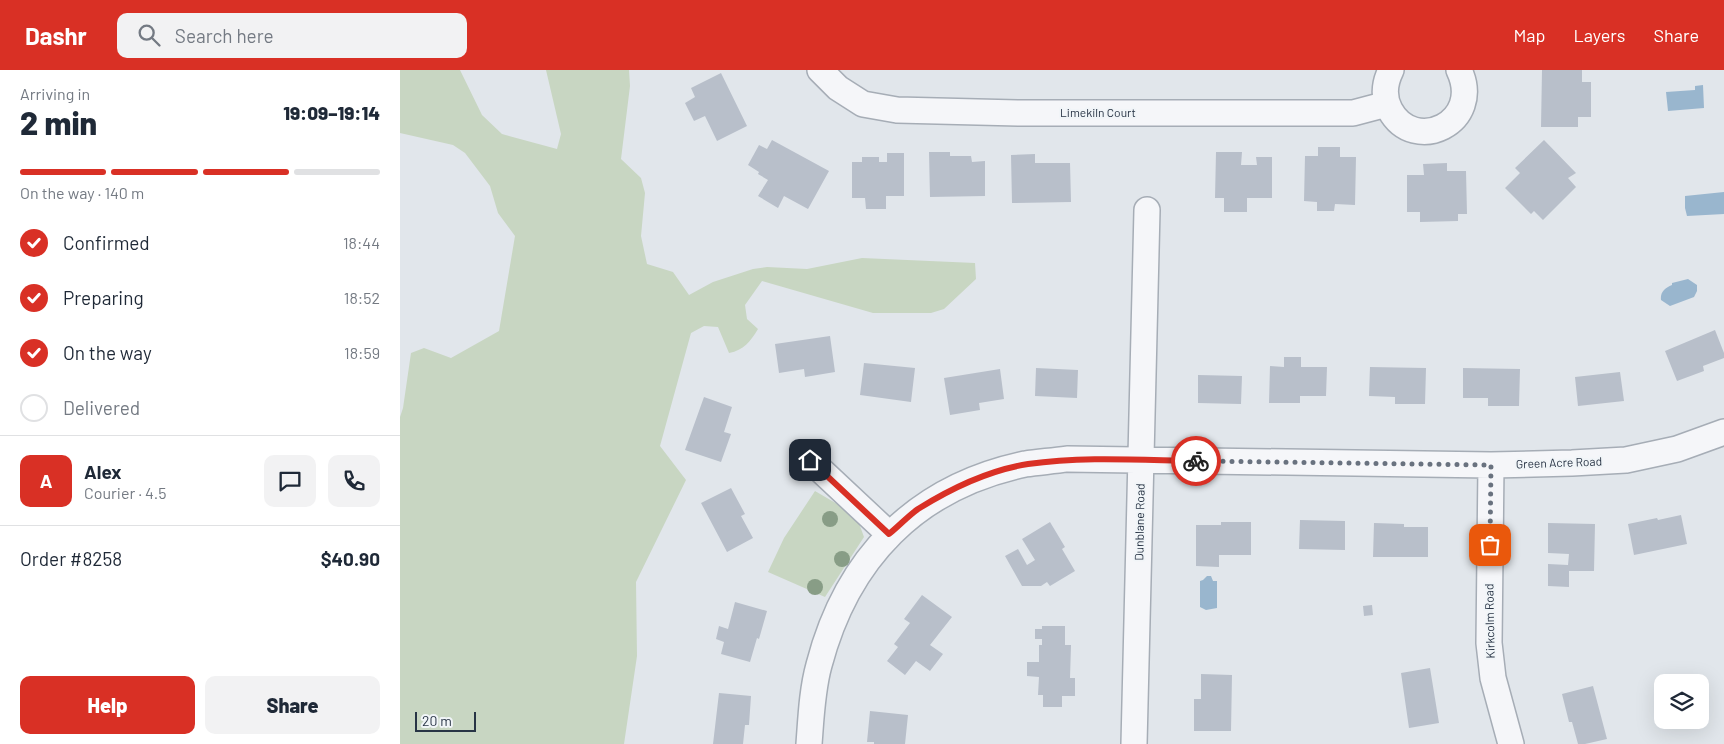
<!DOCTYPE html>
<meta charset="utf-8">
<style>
:root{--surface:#fff;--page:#f2f2f3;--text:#1f2937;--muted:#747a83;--line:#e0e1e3;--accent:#d93025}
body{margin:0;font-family:Barlow,sans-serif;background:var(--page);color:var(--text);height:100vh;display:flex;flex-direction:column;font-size:19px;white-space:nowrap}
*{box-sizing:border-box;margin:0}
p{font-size:16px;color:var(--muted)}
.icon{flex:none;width:28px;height:28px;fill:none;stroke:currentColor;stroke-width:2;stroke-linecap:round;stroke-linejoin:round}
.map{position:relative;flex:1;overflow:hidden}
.sheet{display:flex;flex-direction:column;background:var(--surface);width:400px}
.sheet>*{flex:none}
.buttons{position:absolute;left:1254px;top:604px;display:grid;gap:10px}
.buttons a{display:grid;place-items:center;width:55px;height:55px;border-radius:10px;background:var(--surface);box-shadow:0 5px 20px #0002;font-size:25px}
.scale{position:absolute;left:15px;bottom:12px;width:61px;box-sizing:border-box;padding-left:5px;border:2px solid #283445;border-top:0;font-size:14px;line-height:18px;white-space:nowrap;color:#283445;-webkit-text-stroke:4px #f1f5f8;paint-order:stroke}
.pin{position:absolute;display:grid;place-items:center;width:42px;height:42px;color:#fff;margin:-21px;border-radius:10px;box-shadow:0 2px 8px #0006}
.courier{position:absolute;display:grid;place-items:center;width:50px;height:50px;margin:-25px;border:4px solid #d93025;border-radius:50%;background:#fff;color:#222;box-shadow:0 1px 6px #0007}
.headline em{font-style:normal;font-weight:800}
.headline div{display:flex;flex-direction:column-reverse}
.headline{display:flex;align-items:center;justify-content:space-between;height:85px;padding:0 20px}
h1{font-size:32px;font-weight:800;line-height:38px}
.bar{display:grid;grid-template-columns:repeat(4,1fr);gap:8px 5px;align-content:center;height:60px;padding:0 20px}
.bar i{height:6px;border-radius:4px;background:var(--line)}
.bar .active{background:var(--accent)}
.bar p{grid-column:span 4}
.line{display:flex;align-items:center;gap:12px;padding:0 20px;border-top:1px solid var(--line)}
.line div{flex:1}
.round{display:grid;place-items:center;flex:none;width:52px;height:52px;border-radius:10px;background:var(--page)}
ol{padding:0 20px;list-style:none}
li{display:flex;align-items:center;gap:15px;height:55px}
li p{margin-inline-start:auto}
li .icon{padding:5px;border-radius:50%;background:var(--accent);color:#fff;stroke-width:4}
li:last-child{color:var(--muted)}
li i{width:28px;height:28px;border:2px solid var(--line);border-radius:50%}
.button{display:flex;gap:10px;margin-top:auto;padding:10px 20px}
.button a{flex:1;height:58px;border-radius:10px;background:var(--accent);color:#fff;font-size:20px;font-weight:800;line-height:58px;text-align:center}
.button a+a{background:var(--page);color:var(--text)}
header{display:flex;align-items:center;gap:30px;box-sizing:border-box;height:70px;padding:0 25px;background:var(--accent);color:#fff}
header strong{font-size:24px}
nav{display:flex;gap:28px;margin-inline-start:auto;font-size:18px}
.search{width:350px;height:45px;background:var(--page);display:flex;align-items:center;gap:12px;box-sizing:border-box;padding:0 18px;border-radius:10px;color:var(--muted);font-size:19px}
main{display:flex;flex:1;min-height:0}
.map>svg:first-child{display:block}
.green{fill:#c8d6c2}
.water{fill:#99b6ce}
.building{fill:#b8bfca}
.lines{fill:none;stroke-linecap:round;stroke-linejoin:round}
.street-casing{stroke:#a6adb6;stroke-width:28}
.street{stroke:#f5f6f9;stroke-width:25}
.tree{fill:#889d86}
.done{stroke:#69727f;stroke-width:5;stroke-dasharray:0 9}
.route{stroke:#d93025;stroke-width:6}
.labels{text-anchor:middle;stroke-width:4;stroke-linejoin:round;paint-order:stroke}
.street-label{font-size:12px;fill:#283445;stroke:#f1f5f8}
</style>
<header>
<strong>Dashr</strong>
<div class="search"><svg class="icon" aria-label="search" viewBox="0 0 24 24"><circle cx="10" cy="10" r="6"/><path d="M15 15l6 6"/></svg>Search here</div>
<nav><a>Map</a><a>Layers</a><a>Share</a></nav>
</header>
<main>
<section class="sheet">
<div class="headline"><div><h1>2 min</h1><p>Arriving in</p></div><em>19:09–19:14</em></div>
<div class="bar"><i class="active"></i><i class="active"></i><i class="active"></i><i></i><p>On the way · 140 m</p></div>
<ol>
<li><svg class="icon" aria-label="check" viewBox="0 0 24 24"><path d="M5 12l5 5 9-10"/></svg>Confirmed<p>18:44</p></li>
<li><svg class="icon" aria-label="check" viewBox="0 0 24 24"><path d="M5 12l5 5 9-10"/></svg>Preparing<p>18:52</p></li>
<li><svg class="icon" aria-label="check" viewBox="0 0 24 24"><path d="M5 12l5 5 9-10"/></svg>On the way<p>18:59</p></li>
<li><i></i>Delivered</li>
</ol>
<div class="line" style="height:90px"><b class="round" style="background:var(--accent);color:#fff">A</b><div><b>Alex</b><p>Courier · 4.5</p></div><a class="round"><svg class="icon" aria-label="chat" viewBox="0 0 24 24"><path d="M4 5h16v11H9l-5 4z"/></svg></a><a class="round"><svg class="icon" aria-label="phone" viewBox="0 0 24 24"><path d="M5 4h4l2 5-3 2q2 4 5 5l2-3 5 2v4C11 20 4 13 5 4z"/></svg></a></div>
<div class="line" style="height:65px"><div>Order #8258</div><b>$40.90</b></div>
<div class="button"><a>Help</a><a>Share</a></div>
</section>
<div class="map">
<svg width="1324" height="674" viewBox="0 0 1324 674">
<rect width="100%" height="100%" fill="#e1e6eb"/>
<path class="green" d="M0,0h60l22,45 20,19 55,15 4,-15 -15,-64h83l1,16 -9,73 20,19 4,15 -4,43 6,28 26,8 16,23 24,-13 40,-13 14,-2 40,2 55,-11 113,5 1,16 -32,30 -13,4h-58l-111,-32 -17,24 2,14 11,10c-8,13 -14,21 -29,24l-11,-26 -14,-1 -13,7 -31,113 26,34 -50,102 1,74 -13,88h-224v-327l3,-9 8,-55 13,-5 27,10 48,-27 16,-95 -17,-23 -8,-27 -25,-33 -12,-8 -53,-12z
M415,421l41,24 8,22 -39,60 -57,-25 16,-34z"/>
<path class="water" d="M1303,15l1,23 -36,3 -2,-19 29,-2v-4z
M1324,122v22l-37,2 -2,-8v-12z
M1288,209l9,6v6l-3,6 -24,9 -9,-6c-1,-8 4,-12 11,-15v-2z
M807,506h4l2,5h4v27l-11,2 -6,-3v-26l3,-1z"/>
<path class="building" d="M1142,0h40v12h9v35h-13v10h-37z
M321,3l26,53 -30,15 -12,-25 -11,5 -9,-18 10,-6 -4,-9z
M372,70l57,31 -21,38 -24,-13 -6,12 -20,-12 10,-16 -10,-6 1,-2 -11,-7 11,-20 8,4z
M1144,70l32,33 -8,5 8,9 -33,33 -9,-9 -3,3 -26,-26 15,-15 -5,-5z
M918,77h22v10h16l-1,48 -20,-1 -1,7h-17v-9l-13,-1 1,-45h13z
M529,82h21v4h21l1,6 13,-1v35l-55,1z
M816,82h26l-1,13h16l-1,-8h16v41h-25v14h-23v-14h-9z
M487,83h17v43h-18v13h-20l-1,-11h-13v-36h10v-5h17v5h8z
M635,84v9h35l1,39 -59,1 -1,-48z
M1047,93v8h19l1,43h-9v7l-38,1v-10h-13v-37h17l-1,-11z
M1315,260l9,23v5l-21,8 1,5 -27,10 -12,-30z
M430,266l5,36 -30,5 -1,-8 -25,4 -4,-29z
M884,287h17v10h26l-1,29h-26v7h-31l1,-37 14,1z
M464,293l51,5 -4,34 -51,-7z
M970,297l56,1 -1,36h-30v-7l-26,-1z
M636,298l42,2 -1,28 -42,-2z
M1063,298l57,1 -1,37h-31v-8h-25z
M600,299l4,30 -25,4 1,7 -30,5 -6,-37z
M1220,302l4,29 -46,5 -3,-29z
M798,305l44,1 -1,28 -43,-1z
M304,327l28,10 -8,25 7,2 -10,28 -36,-12z
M331,418l14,26 -4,2 12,22 -26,14 -26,-49z
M1281,445l6,29 -53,11 -6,-31 29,-6 1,2z
M900,450l45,1v29l-46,-1z
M650,452l15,25 -3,2 13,22 -25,15 -3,-4 -6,4h-19l-17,-30 13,-7 9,16 8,-5 -13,-21z
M821,452h30v33h-32v12l-23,-1v-41h25z
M974,453l30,1v3h24v30h-55z
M1148,453l47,1 -1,47h-25v16l-21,-1v-22l20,1 1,-11 -21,-1z
M522,525l30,22 -22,28 13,9 -13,17 -14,-10 -11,14 -18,-14 11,-14 -4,-3 16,-21 -6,-4z
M335,532l32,9 -8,28 -2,-1 -7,24 -29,-8 3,-12 -8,-3 3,-13 9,3z
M972,535l1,10 -9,1 -1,-10z
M642,556h23v19h6l-1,33h5v18h-13v11h-19v-12h-5l1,-18 -12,-1v-14h12v-17h3v-6h-7v-10h7z
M1030,598l9,55 -30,5 -8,-55z
M801,604l31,1 -1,56h-37v-32h7z
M1193,616l14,53 -22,5h-7l-6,-22h-3l-7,-28z
M319,623l32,3 -2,29h-4l-2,19h-30z
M470,641l38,4 -3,29h-31v-2h-7z"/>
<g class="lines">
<g class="street-casing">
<path id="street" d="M420,0l18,18 25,16 34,6 123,3h333l34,-9
M991,0c-7,14 -8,27 -1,40 24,45 94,13 69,-40
M410,390l79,74
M1091,395l-2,178 4,35 18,66
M409,674c2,-26 3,-54 10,-79 28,-107 97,-178 206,-201 14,-2 28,-3 42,-5l424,6 81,-2 54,-3 51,-11 47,-17
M734,674l13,-534"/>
</g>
<use href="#street" class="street"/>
</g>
<g class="tree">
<circle cx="430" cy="449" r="8"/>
<circle cx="442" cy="489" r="8"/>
<circle cx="415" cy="517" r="8"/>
</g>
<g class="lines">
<path class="done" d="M796,391l295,4 -1,80"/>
<path class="route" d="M410,390l79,74c10,-8 19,-18 29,-25 32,-20 72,-39 110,-45 55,-8 112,-4 168,-3"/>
</g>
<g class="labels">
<g class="street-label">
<text x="698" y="47">Limekiln Court</text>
<text transform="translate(1159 393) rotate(-2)" y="4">Green Acre Road</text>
<text transform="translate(740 452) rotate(-89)" y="4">Dunblane Road</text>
<text transform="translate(1090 551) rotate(-91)" y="4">Kirkcolm Road</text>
</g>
</g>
</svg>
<div class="buttons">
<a><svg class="icon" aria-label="layers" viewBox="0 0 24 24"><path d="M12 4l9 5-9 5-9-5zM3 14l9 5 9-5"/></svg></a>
</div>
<div class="scale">20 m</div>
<div class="pin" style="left:1090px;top:475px;background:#ea580c"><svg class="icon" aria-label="bag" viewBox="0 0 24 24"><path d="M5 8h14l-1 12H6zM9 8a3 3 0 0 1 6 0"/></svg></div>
<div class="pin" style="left:410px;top:390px;background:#1f2937"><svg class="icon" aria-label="home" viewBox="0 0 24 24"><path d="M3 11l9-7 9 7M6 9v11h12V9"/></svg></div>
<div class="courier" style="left:796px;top:391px"><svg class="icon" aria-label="bike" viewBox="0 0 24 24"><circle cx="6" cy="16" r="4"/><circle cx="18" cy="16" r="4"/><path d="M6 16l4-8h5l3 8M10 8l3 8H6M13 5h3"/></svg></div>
</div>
</main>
